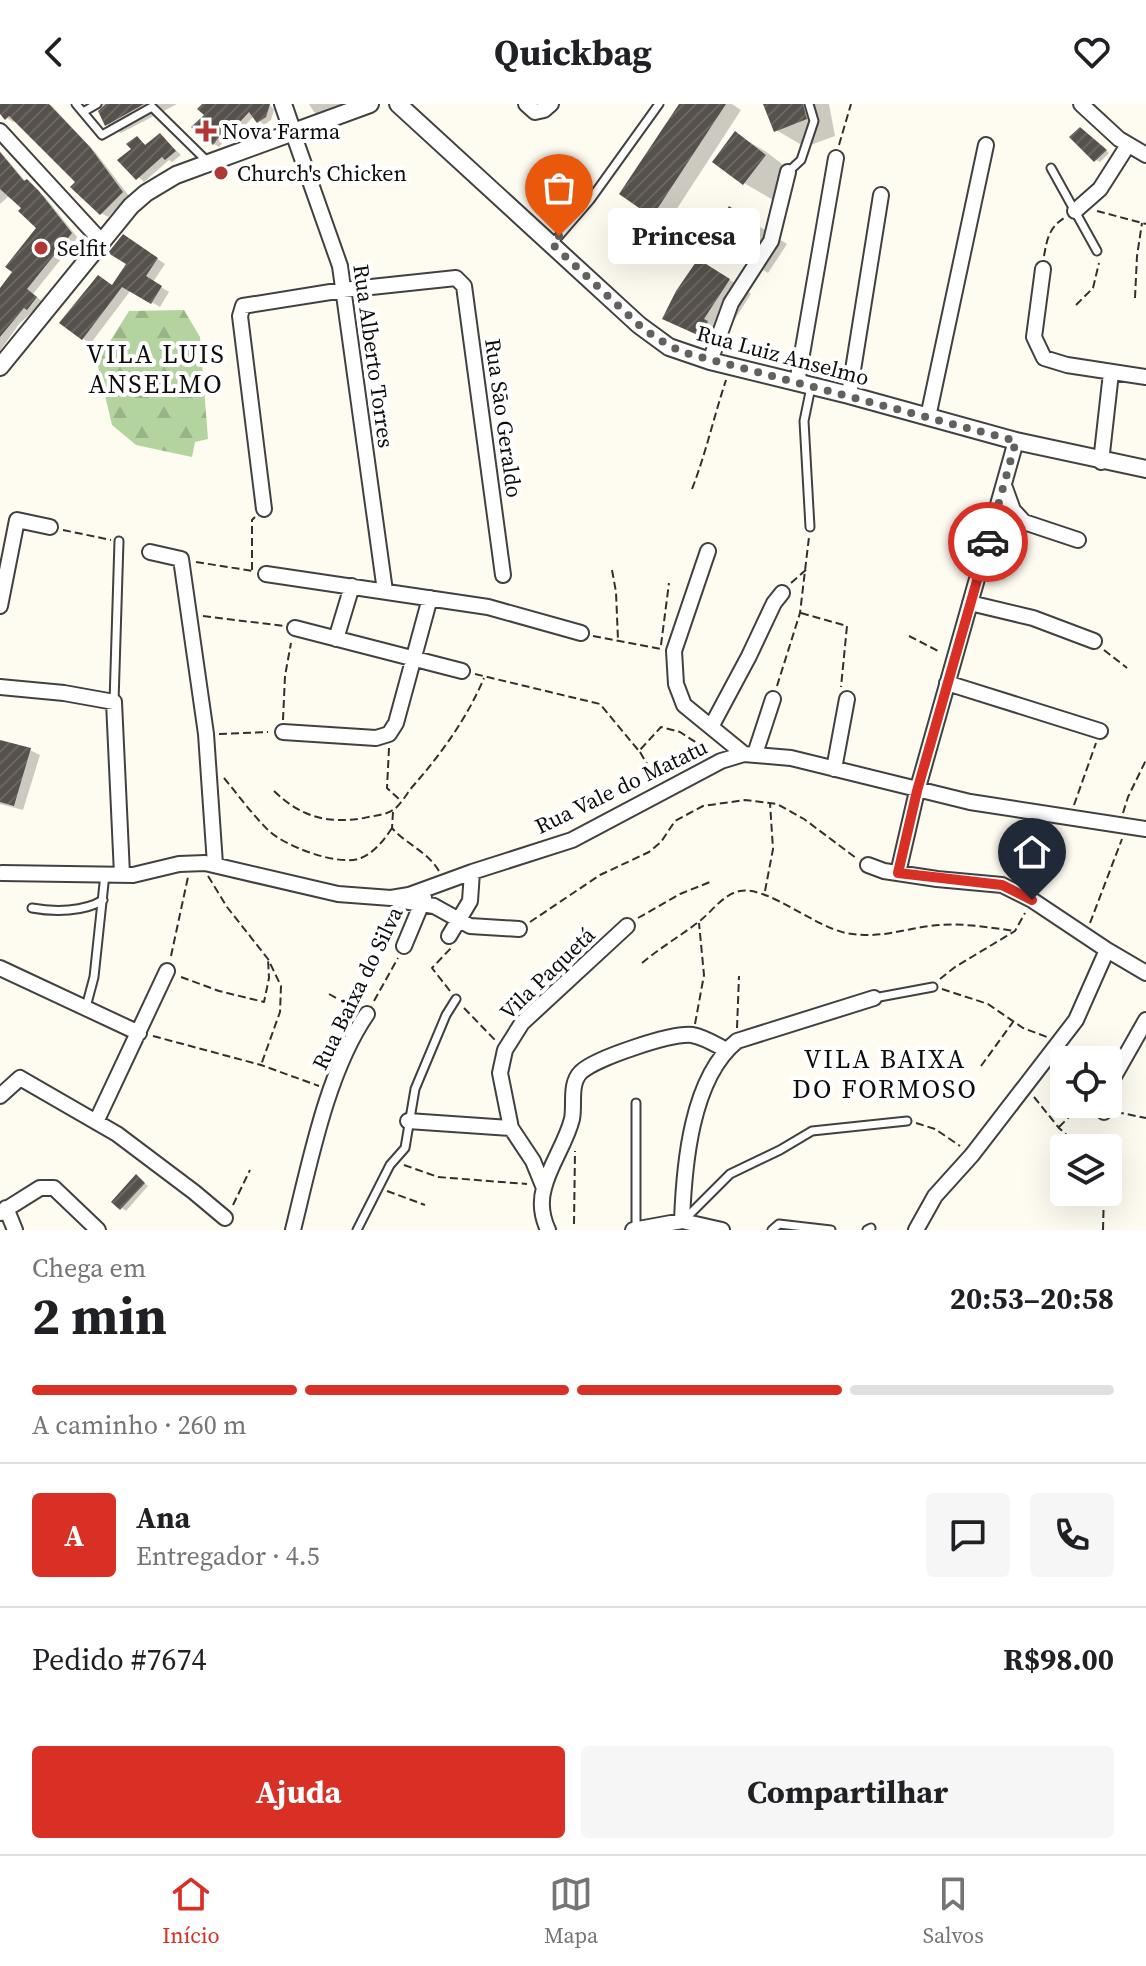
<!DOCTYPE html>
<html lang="pt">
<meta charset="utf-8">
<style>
:root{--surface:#fff;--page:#f6f6f6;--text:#202124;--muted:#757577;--line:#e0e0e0;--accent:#d93025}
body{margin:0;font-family:"Source Serif 4",serif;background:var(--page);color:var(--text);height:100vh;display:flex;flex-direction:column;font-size:30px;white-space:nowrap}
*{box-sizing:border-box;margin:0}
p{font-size:26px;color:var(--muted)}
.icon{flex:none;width:44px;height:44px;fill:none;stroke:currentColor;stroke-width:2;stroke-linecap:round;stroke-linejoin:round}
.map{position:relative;height:1126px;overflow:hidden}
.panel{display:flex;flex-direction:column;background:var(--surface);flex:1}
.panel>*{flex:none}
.fabs{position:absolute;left:1050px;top:942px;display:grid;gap:16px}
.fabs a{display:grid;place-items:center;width:72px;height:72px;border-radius:8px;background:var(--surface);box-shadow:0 8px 32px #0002;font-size:40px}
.pin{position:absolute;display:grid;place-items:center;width:68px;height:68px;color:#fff;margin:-82px -34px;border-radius:50% 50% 50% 0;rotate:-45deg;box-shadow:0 0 8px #0007}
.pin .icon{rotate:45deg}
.courier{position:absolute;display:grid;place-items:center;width:80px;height:80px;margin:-40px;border:6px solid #d93025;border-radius:50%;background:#fff;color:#222;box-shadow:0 2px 10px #0007}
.bubble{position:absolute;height:56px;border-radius:8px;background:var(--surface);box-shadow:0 8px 32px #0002;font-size:26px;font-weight:700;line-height:56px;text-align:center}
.summary em{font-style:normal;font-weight:700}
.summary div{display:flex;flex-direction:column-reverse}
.summary{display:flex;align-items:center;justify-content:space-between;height:136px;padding:0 32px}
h1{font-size:52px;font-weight:700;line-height:60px}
.bar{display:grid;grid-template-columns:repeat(4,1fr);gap:12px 8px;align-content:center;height:96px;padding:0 32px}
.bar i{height:10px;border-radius:6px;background:var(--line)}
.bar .on{background:var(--accent)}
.bar p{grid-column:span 4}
.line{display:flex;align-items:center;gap:20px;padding:0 32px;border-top:2px solid var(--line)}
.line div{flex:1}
.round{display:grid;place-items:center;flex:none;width:84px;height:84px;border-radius:8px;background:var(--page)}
.primary-button{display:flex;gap:16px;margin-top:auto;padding:16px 32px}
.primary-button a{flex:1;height:92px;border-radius:8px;background:var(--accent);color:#fff;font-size:32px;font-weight:700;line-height:92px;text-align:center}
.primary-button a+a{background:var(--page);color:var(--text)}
header{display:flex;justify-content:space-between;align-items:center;height:104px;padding:0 32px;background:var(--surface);font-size:36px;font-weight:700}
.menu{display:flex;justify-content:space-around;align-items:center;height:112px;border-top:2px solid var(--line);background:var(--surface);font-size:22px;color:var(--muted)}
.menu a{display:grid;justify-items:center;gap:4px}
.menu .on{color:var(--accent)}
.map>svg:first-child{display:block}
.forest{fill:url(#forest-firs)}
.shadow{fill:#0003}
.building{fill:url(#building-hatch)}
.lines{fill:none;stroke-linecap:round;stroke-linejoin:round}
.service-casing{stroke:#414141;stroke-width:11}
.minor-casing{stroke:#414141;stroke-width:18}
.tertiary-casing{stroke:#414141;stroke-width:20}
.path{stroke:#303030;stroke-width:2;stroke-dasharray:8 4;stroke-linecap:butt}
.service{stroke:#fff;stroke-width:7}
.minor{stroke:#fff;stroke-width:14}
.tertiary{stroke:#fff;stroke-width:16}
.done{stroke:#62615d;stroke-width:8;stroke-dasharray:0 14.4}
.route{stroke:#d93025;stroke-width:10}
.poi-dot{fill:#b13734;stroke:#fff;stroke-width:3}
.labels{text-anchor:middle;stroke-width:8;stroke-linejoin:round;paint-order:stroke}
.poi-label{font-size:22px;fill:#0e0e0e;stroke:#fff;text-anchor:start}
.street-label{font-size:22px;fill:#0e0e0e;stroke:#fff}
.quarter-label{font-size:26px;letter-spacing:2px;fill:#0e0e0e;stroke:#fff}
</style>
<header><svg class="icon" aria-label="back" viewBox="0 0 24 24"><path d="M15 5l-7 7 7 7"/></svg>Quickbag<svg class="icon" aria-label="heart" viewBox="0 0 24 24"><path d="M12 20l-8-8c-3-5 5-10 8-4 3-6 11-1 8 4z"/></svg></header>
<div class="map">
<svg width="1146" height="1126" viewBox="0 0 1146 1126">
<defs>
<pattern id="forest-firs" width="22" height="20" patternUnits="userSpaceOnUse" patternTransform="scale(2)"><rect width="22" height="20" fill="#b3d49f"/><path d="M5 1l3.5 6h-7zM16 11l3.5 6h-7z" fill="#99b588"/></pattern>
<pattern id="building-hatch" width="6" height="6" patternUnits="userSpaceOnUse" patternTransform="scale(2)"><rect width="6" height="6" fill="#56514c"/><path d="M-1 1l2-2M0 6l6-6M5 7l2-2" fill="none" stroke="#696561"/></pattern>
</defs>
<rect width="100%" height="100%" fill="#fefcf1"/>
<path class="forest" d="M184,206l16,27 8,102 -13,3 -3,15 -56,-12 -24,-20 -15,-63 32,-51z"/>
<path class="shadow" d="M2,0l49,1 45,48 33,43 -21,21 -7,-4 -23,-31 -62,-63 -3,3 -6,-4 -7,-7z
M92,0h85l-56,29 -14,-9 -5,-14z
M205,0h64l5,6 -3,10 -7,5 -10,-9 -20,21 -5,-2 -10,12 -5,-3z
M309,0h44l-34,11 -5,-3z
M682,0h50l9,6 -74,114 -45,-31z
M766,0h63l6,32 -30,11 -29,-17z
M1084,27l25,22 -9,9 -4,-2z
M736,30l29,17 29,22 -21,27 -29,-17z
M160,31l21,20 -9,7 -3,-2 -25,22 -24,-22 14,-10 3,-12 10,8z
M0,47l26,31 19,15 33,41 -45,56 10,8 -24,22 -19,27v-60l15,-19 24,-45 -29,-32 -10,9z
M730,104l57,36 -19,29 -57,-36z
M131,137l34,23 -12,18 16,10 -9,15 -29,-17 -40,53 -8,-4 46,-76z
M721,170l30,20 -25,39 4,2 -5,13 -60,-30z
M0,638l30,8 10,5 -17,55 -23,-6z
M140,1075l8,7 -22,25 -12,-9z"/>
<path class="building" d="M0,0h49l41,43 33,45 -23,23 -30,-28 5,-5 -66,-66 -4,4 -5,-6z
M106,0h38l-39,22 -7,-15z
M202,0h68l-4,13 -9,6 -8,-11 -22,24 -4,-4 -10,13 -22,-18 13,-12 -7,-6z
M679,0h47l-74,113 -33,-23z
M763,0h40l4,15 -33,13z
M1080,23l27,23 -13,12 -25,-25z
M735,27l31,24 -23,30 -31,-23z
M160,29l16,18 -11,9 -3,-3 -26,23 -19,-20 14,-11 -5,-5 11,-8 8,9z
M0,48l24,29 3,-2 12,12 33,42 -45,56 10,8 -10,13 -3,-2 -24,29v-49l12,-16 -7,-5 31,-39 -18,-17 3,-3 -21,-19z
M729,102l30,20 -21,32 -29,-20z
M123,130l35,24 -12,18 16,10 -11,18 -29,-17 -40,53 -23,-17 39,-48 14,10 14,-21 -18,-11z
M698,155l32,20 -26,40 4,2 -6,16 -40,-18 14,-28z
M0,636l31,8 -17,58 -14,-4z
M136,1070l9,9 -25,27 -9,-8z"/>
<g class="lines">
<g class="service-casing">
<path id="service" d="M76,0l26,31 50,-28 57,56
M83,8l14,-8
M1051,64l46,83
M788,68l13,-12 13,-39 -5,-17
M552,140l38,-44 69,-96
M810,423l-6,-106 7,-34
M114,598l5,-161
M32,804c22,4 52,4 71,-8
M874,894l59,-11
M86,903l8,-30 11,-103
M636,999v126
M684,1116l46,-46 50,-24 32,-19 95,-10
M357,1126l33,-65 15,-17 10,-59 31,-74 10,-16
M772,1126l7,-6 52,6
M867,1126l4,-2"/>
</g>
<g class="minor-casing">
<path id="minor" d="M526,0l9,8 9,-2 7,-6
M1081,0l38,35 27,16
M0,27l102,111
M293,29l47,133 45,325
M1075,107l25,-22 28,-44
M1043,165l-9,68 10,21 23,7 79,12
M710,257l21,-58 40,-62 17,-69
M797,279l39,-225
M849,291l32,-200
M928,313l58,-272
M1101,358l10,-89
M1005,384l8,22 11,12 54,18
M264,405l-24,-193 3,-10 100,-16 113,-12 8,8 39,289
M708,447l-34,100 2,33 8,21 60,49
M150,448l31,7 25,175 9,130
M266,470l222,33 93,26
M970,499l63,15 61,23
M0,502l17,-86 33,7
M295,524l167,43
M336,535l16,-53
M947,579l153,48
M0,583l64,6 50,9 8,172
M711,623l38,-71 25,-53 8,-10
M283,628l93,6 13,-4 7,-11 34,-125
M755,650l18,-55
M834,665l13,-70
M868,761l16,6 53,8 65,6 30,15 75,50 39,23
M2,769l131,2 46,-11 26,-1 133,31 53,4 18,-3 63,-23 100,-32 149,-79 23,-7 47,4 179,44 176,27
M898,769l19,-82 99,-350
M397,796l37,6 36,20 49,3
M449,832l21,-35 2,-29
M404,842l20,-48
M0,864l139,65
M1108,983l38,-67
M0,992l20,-18 97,56 77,58 31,26
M1104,1000v8
M408,1017l103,7
M96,1018l71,-151
M544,1084l-11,-27 -22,-33 -11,-55 5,-23 17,-27 105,-97
M6,1104l9,22
M0,1109l40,-25h14l44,42
M682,1117c2,-55 9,-143 55,-180l137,-43
M293,1126c17,-68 34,-158 74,-216
M548,1126c-6,-13 -8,-28 -4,-42 6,-24 22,-45 28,-69 3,-15 -3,-35 9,-47 15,-14 90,-39 111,-37 12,2 23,9 34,15
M633,1126l49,-9 40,9
M916,1126l19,-34 37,-41 104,-135 31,-70"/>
</g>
<g class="tertiary-casing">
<path id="tertiary" d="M283,0l10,29
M398,0l241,221 30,22 41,14 139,34 167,46 130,28
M0,263l131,-161 15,-13 30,-18 194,-71"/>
</g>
<path class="path" d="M839,41l12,-41
M1097,107l49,13
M1044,152c3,-17 5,-28 20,-38
M1135,194l2,-42 5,-33
M1076,201l17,-17 6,-25
M692,385c14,-36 22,-73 34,-109
M63,426l48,10
M196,458l57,9
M252,466v-50l3,-3
M612,466l4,22 2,48
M791,479l16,-14
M801,509l46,13 -6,61
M203,512l81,10
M593,532l68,13
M909,532l31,16
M661,541l8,-62
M1104,546l23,18
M475,570l125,30 39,47 22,-24 19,5 20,13 7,-3
M777,582l23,-73 9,-76
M283,616l2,-44 6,-33
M219,630l49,-2
M389,644l-2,40 13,12
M640,648l17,29
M224,674c14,17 28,36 44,52 16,16 71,37 93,28 14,-6 23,-18 31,-30
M274,687c27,26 53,33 90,27 8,-2 22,-3 29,-8 8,-5 14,-17 20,-24 29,-33 54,-68 71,-108
M1074,701l22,-62
M393,708l-1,16c15,17 35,23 47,43
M1123,709l5,-16 18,-37
M208,772l19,31 41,52 13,27 -1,26 -19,53
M765,787l8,-42 -3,-46
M638,814l42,-24 30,-12
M530,818l70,-47 49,-23 12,-10 14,-21 28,-15 42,-6 32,4 27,15 52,39
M1090,819l32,-84
M171,852l17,-79
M642,859c19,-16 40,-28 59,-43 12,-10 23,-26 39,-29 28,-5 73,35 106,42 34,6 52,-3 84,-7 28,-4 56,1 85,5
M181,873l38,14 45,11 5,-24 -1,-19
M940,875l15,-12 60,-36 10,-18
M942,885l46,15 35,24 24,9
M450,887l-18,-23 19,-20
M329,890l27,15
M374,897l24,-43
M464,904l32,33
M695,920l9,-49 -5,-52
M737,924l2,-52
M153,932l108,29 58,21
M981,962l32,-44
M1034,993l25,31 22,20
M1116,1008l30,6
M916,1019l19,6 25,17
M1059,1023l23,-23
M404,1061l34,12 89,7
M387,1087l38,14
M233,1101l17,-35
M574,1120l1,-73
M1103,1126l1,-38"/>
<use href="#service" class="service"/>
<use href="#minor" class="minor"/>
<use href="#tertiary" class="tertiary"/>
</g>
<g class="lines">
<path class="done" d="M559,132l-7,8 87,81 17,13 26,14 334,89 -28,101"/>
<path class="route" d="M988,438l-71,249 -19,82 104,12 30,15"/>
</g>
<g class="poi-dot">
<path d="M202 15h8v8h8v8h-8v8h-8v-8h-8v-8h8z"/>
<circle cx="221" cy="69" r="8"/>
<circle cx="41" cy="144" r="8"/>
</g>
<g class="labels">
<g class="poi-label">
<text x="222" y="35">Nova Farma</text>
<text x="237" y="77">Church's Chicken</text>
<text x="57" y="152">Selfit</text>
</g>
<g class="street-label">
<text transform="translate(783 251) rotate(15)" y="8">Rua Luiz Anselmo</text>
<text transform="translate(374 252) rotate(82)" y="8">Rua Alberto Torres</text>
<text transform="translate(504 314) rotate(82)" y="8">Rua Sāo Geraldo</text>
<text transform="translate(621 682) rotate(-26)" y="8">Rua Vale do Matatu</text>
<text transform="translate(547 869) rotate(-44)" y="8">Vila Paquetá</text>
<text transform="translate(357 884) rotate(-64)" y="8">Rua Baixa do Silva</text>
</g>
<g class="quarter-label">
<text x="156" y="259">VILA LUIS<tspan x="156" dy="30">ANSELMO</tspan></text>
<text x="885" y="964">VILA BAIXA<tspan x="885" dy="30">DO FORMOSO</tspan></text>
</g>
</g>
</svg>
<div class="fabs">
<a><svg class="icon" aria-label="locate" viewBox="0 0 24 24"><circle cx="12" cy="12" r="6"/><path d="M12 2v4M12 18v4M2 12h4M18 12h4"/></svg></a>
<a><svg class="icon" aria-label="layers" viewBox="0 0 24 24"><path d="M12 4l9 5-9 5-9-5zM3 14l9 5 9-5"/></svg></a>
</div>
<div class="pin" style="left:559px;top:132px;background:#ea580c"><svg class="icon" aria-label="bag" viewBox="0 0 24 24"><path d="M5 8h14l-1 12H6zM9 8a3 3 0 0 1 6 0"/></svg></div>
<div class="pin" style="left:1032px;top:796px;background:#1f2937"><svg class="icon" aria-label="home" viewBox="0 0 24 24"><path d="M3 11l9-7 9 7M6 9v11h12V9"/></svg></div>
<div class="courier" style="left:988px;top:438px"><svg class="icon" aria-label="car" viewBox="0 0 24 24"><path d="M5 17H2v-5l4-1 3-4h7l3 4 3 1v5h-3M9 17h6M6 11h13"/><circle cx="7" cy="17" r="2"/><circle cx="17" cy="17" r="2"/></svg></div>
<div class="bubble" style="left:608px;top:104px;width:152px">Princesa</div>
</div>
<section class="panel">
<div class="summary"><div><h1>2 min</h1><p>Chega em</p></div><em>20:53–20:58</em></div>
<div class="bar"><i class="on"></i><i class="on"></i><i class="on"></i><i></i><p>A caminho · 260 m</p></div>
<div class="line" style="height:144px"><b class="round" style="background:var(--accent);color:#fff">A</b><div><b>Ana</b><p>Entregador · 4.5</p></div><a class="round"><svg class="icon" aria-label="chat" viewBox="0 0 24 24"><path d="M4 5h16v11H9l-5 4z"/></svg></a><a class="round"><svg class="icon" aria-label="phone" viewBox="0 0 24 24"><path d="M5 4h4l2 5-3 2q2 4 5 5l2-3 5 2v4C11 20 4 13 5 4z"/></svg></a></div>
<div class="line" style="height:104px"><div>Pedido #7674</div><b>R$98.00</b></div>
<div class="primary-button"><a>Ajuda</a><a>Compartilhar</a></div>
</section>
<nav class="menu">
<a class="on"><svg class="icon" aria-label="home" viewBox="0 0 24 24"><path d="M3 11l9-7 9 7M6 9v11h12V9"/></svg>Início</a>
<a><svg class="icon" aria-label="map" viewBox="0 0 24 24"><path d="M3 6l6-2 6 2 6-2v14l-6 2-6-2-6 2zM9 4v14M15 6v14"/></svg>Mapa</a>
<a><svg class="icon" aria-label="saved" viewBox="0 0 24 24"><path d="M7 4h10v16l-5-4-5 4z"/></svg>Salvos</a>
</nav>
